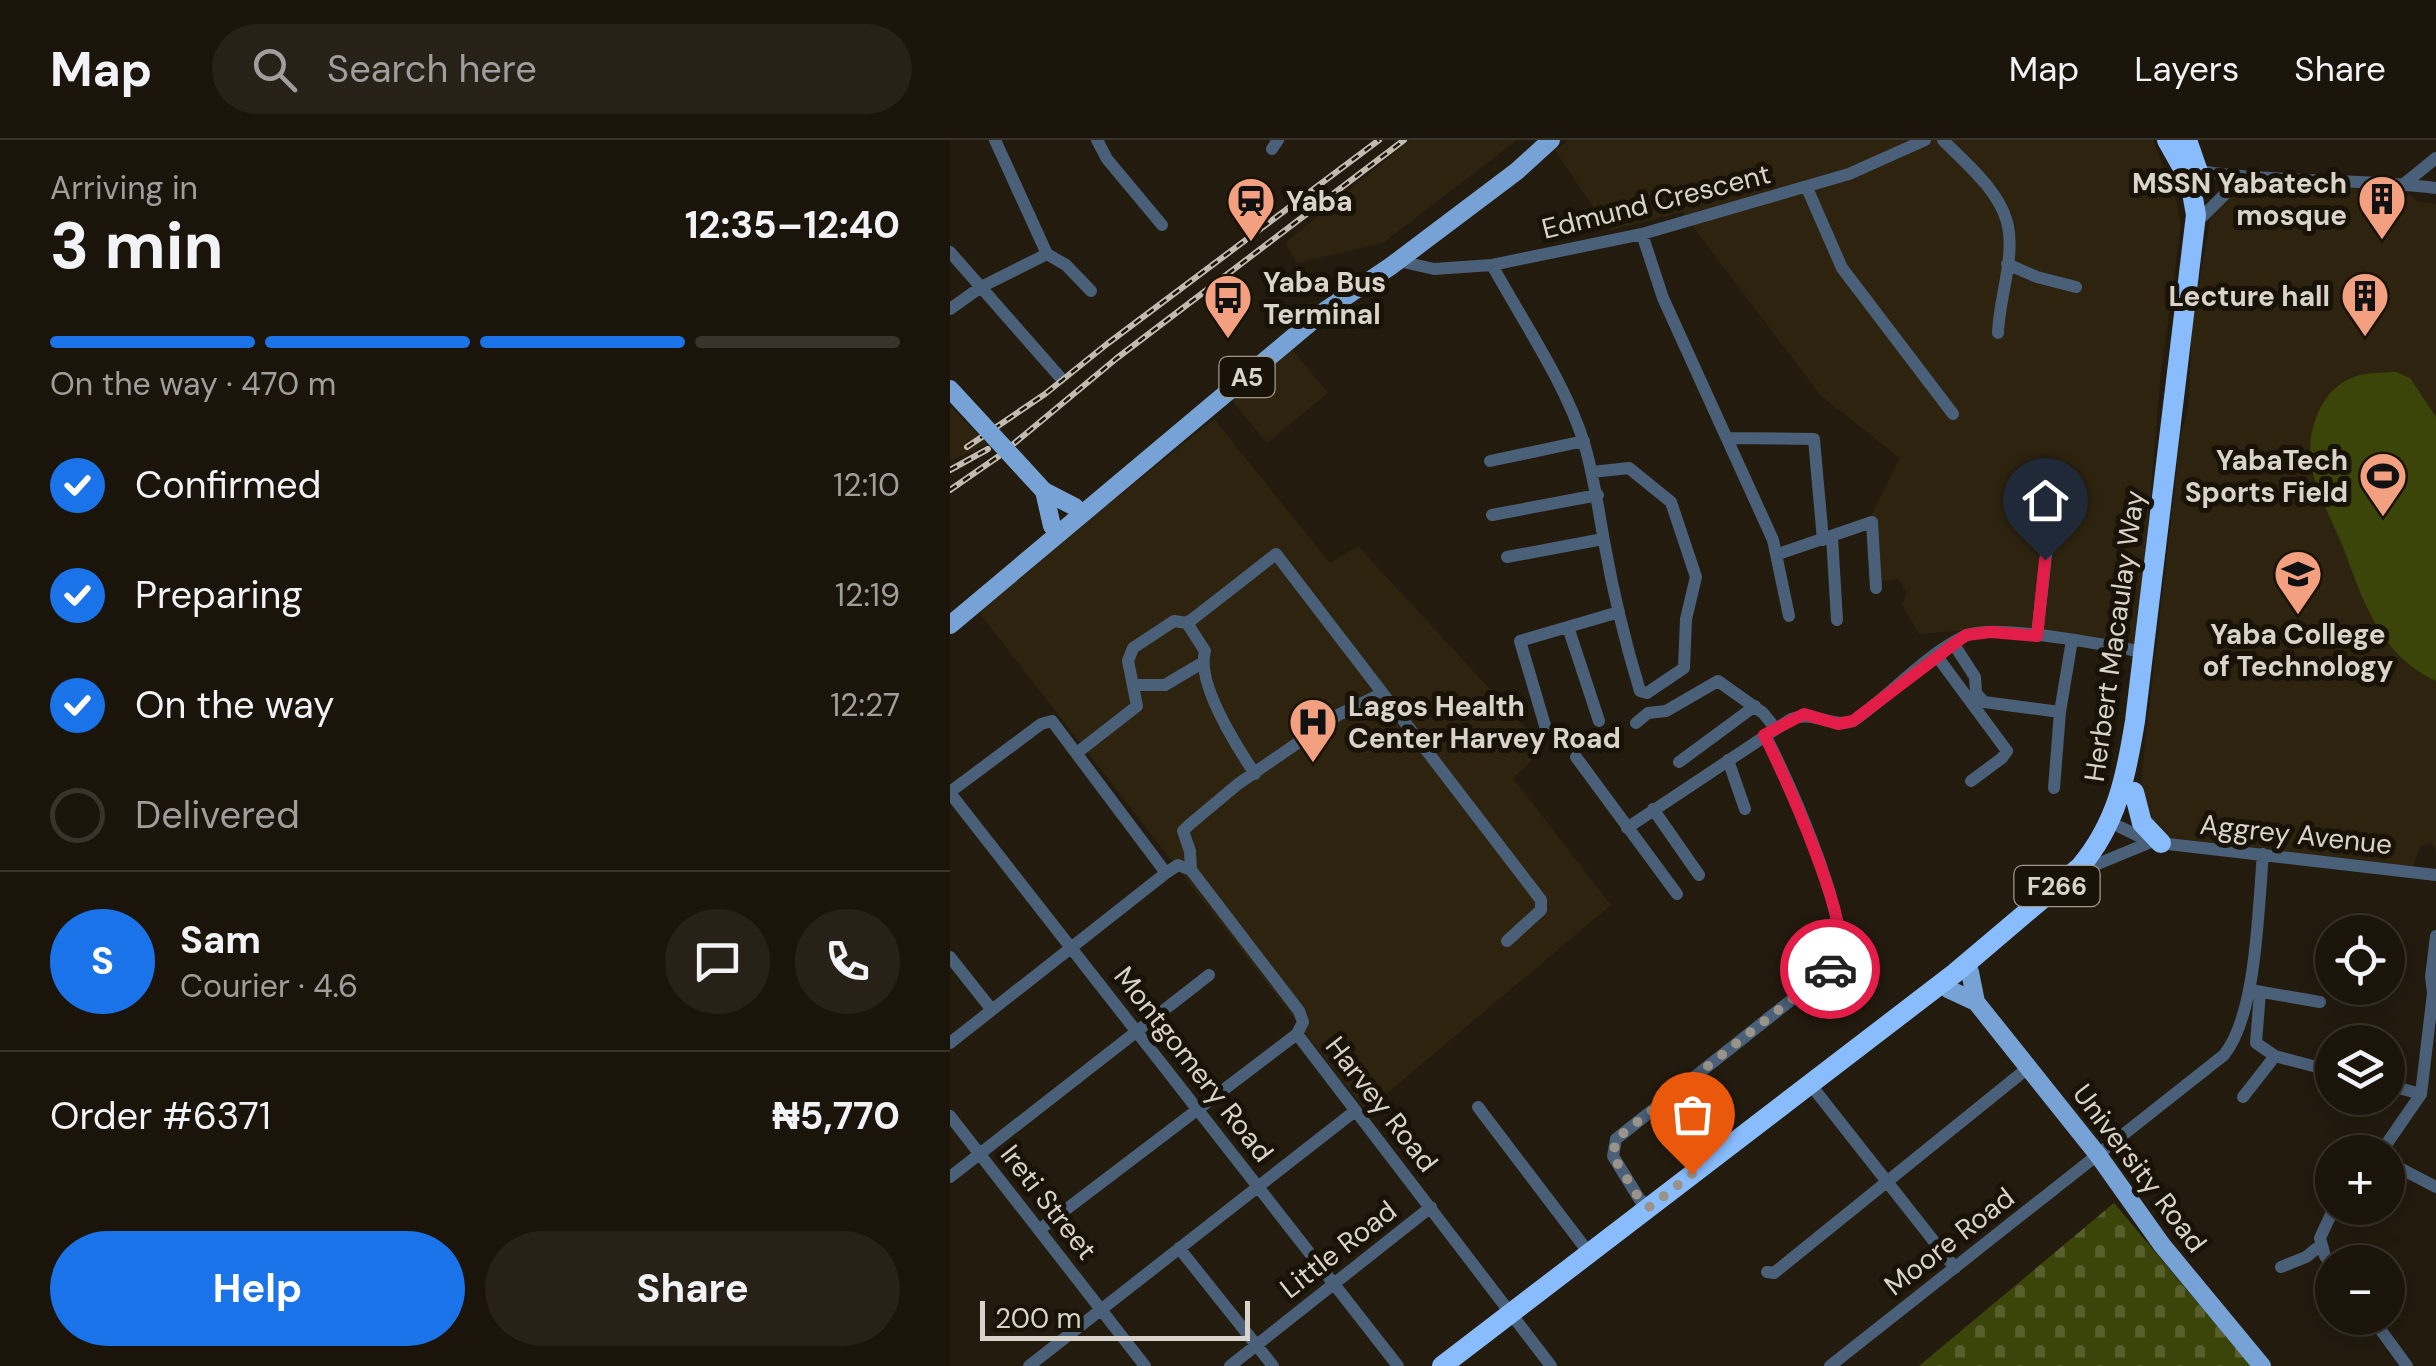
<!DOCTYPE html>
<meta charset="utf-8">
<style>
:root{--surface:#1a140a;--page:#272118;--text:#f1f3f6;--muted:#9f9e9c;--line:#38332b;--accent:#1a73e8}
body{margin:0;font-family:"DM Sans",sans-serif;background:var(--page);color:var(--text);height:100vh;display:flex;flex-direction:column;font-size:38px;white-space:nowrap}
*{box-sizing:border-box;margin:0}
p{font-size:32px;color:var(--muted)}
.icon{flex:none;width:55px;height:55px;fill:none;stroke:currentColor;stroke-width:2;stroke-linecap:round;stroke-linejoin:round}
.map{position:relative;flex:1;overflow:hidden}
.panel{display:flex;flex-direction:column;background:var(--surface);width:950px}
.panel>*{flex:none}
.fabs{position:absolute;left:1365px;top:775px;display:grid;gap:20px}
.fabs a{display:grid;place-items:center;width:90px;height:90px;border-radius:50%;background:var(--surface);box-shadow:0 5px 25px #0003,0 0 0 2px var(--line);font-size:50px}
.scale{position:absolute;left:30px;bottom:25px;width:270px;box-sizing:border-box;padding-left:10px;border:5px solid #d9d3cb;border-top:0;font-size:28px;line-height:35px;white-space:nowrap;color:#d9d3cb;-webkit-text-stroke:8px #191206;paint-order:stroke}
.pin{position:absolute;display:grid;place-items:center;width:85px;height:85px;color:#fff;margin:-102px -42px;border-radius:50% 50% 50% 0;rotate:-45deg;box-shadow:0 0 10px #0007}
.pin .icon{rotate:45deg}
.courier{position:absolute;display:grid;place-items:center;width:100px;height:100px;margin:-50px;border:8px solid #e11d48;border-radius:50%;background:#fff;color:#222;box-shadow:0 2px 12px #0007}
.summary em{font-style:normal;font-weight:700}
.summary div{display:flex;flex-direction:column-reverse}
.summary{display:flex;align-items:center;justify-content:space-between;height:170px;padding:0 50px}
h1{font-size:65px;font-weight:700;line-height:75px}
.bar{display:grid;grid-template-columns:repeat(4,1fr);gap:15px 10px;align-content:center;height:120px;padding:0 50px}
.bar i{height:12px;border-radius:8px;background:var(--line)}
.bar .current{background:var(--accent)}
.bar p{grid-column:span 4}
.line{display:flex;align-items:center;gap:25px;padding:0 50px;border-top:2px solid var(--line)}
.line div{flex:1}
.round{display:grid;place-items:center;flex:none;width:105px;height:105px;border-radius:52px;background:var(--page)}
ol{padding:0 50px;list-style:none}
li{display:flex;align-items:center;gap:30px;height:110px}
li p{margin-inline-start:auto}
li .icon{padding:10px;border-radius:50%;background:var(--accent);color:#fff;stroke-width:4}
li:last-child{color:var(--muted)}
li i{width:55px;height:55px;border:5px solid var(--line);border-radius:50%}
.button{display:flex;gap:20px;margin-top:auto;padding:20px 50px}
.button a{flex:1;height:115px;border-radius:60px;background:var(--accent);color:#fff;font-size:40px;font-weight:700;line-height:115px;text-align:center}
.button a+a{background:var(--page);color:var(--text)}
header{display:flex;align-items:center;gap:60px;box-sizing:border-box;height:140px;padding:0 50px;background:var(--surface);border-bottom:2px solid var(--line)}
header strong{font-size:48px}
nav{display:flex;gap:55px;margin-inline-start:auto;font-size:35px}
.search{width:700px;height:90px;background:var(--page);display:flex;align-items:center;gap:25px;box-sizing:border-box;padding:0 35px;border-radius:55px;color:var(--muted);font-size:38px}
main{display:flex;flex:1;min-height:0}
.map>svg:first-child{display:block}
.built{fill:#2d230f}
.cemetery{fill:url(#cemetery-stones)}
.pitch{fill:#3b450a}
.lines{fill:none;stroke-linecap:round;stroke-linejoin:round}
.minor{stroke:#4a5f78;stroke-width:12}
.major{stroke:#76a2d6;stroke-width:18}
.highway{stroke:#88bcfc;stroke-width:20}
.rail-casing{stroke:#c1bbb2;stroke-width:6}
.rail{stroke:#191206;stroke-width:2.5;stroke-dasharray:8;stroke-linecap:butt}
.major-bridge{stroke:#76a2d6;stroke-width:18}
.done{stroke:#999389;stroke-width:10;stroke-dasharray:0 18}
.route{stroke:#e11d48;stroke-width:12}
.labels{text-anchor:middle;stroke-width:10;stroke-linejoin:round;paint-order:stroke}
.shield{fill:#191206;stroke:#9f9990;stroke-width:2.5}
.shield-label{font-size:25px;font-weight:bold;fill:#d9d3cb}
.poi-label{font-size:28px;font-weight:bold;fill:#d9d3cb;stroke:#191206;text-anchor:end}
.street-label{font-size:28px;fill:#d9d3cb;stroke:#191206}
</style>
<header>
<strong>Map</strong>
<div class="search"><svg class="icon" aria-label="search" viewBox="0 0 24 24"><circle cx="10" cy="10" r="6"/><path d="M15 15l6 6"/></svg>Search here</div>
<nav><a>Map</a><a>Layers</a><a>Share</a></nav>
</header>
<main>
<section class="panel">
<div class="summary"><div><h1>3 min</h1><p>Arriving in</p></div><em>12:35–12:40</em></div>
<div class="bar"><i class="current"></i><i class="current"></i><i class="current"></i><i></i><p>On the way · 470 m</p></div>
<ol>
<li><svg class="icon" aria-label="check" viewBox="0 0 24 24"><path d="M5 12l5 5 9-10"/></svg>Confirmed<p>12:10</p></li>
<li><svg class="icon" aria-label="check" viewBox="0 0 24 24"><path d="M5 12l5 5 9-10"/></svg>Preparing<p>12:19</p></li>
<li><svg class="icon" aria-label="check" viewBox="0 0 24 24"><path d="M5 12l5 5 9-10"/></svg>On the way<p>12:27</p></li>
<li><i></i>Delivered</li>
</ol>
<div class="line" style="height:180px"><b class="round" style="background:var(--accent);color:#fff">S</b><div><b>Sam</b><p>Courier · 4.6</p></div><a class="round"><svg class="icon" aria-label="chat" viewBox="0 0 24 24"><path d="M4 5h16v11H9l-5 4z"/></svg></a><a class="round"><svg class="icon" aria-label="phone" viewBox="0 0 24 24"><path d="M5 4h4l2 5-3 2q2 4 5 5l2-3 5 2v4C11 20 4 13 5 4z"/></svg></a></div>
<div class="line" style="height:130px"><div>Order #6371</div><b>₦5,770</b></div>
<div class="button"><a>Help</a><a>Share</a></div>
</section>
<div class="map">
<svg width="1486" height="1226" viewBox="0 0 1486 1226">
<defs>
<pattern id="cemetery-stones" width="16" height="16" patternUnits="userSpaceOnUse" patternTransform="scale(2.5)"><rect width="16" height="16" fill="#3b450a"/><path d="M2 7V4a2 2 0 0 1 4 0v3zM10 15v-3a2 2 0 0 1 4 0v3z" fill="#575f2c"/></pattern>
</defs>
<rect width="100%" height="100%" fill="#231b0e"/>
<path class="built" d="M460,0h107l-134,103 -86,20 -12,-20z
M619,0h584l22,56 6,28 -21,158 -22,267 -148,-21 -71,6 -17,-29 5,-12 -9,-15 -25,6 -5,-62 32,-64 -79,-62 -139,-184 -73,19 -54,-81z
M1334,39l128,17 6,6 18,2v647l-5,-8 -11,3 -8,24 -246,-33 -19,-10 -8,-29 42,-365 7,-24 4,-86 18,-103 9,-15 24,-18 15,-6z
M341,208l37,45 -61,50 -37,-45z
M0,266l38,38 -38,17z
M264,279l116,144 28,-17 187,203 -32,29 98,127 -245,206 -389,-501z"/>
<path class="cemetery" d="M1164,1063l137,163h-332z"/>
<path class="pitch" d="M1446,232l14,6 26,39v264c-57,-27 -72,-79 -93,-134 -10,-25 -25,-51 -31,-78 -7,-33 6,-77 39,-91 14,-6 30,-5 45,-6z"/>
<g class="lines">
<path class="minor" d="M45,0l52,114
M147,0l10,19 55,66
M993,0c22,23 55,49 64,82 9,34 -8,76 -9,111
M322,9l6,-9
M1249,31c77,12 158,7 237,17
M1454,44l32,-26
M857,48l35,80 111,146
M1253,76l38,-38
M692,94l21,64 110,242 16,76
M0,112l109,124
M97,114l19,11 25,26
M444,124l5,-3 35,8 58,-4 150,-31 207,-60 76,-34
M1057,124l30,13 39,10
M542,125c30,55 74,119 92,178 10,33 14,65 20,98 9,51 21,101 36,150l7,2 37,-25 2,-49 10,-42 -25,-75 -42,-34 -37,4
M0,169l31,-22 66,-33
M777,298l87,1 9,101
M540,321l94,-20
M542,375l106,-20
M882,397l5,83
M828,414l94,-32 4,66
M557,417l96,-18
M237,483l18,28c-9,32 32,96 50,123
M618,487l31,94
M1087,496l15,-134
M1003,503l22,34 1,16 8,9 76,10
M986,515l71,96 -5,7 -31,23
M183,545h32l37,-22
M686,583l12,-10 18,-2 52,-30 45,32 13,16
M596,589l-26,-88 99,-29
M128,612l59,-46 -9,-45 5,-13 41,-27 13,2 7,-5 82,-64 265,346v10l-34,31
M626,617l101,137
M778,620l17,49
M729,622l76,-56
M1104,648l6,-76 12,-72
M0,652l91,-68 11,-3 114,152
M0,653l448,573
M703,669l46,66
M1170,687l31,15 285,33
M677,688l164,-109c23,-9 39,9 62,2 38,-26 70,-65 112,-85 28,-14 143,10 179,16
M1145,725l56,-23
M241,730l108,141 4,11 -6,12 16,21 238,311
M241,730l-1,-19 -7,-20 6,-6 49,-41 100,-69 43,-21
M0,817l42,53
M1306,851l64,11
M1310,852l-4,51 19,13
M0,903l216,-170 12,-8 13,5
M1438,945l33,9
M864,949l141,179
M1293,957l32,-41 57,15
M528,967l111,146
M0,976l195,250
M1431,1012l40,-58 12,-101 -2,-16 5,-41
M1438,1022l48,25
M0,1037l259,-202
M700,1067l-10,-7 -27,-44 3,-17 222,-176c14,-43 -51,-185 -73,-228
M89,1090l258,-196
M229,1108l94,118
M1382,1125l-7,-9 -5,-18 14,-30
M1331,1127l25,-10 15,-12
M817,1132l7,1 255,-206
M1422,1178l35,48
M79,1226l326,-255
M280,1226l201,-159
M880,1226l394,-311c33,-41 34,-147 39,-201"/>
<path class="major" d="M94,351l8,35
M94,351l31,16
M0,485l373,-313 68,-46 126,-95 34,-31
M1020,832l6,30
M998,849l28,13 122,153 64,90 100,121"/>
<path class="highway" d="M1237,0l15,43
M1184,652l8,31 19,20
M492,1226l513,-393 125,-106c37,-44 46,-90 55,-146l61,-506 -6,-34 -23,-41"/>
<g class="rail-casing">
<path id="rail" d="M17,307l78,-53 62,-50 272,-204
M0,330l38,-21
M0,350l49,-34 118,-98 287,-218"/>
</g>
<use href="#rail" class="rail"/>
<path class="major-bridge" d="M0,249l94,102"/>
</g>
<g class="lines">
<path class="done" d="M742,1034l-42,33 -10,-7 -27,-44 3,-17 214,-170"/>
<path class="route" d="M880,829c6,-5 8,-5 10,-12 10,-36 -56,-184 -76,-222l40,-21 34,10 15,-3 113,-86 25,-3 46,4 8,-76"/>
</g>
<defs>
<g id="building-pin" transform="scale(2.5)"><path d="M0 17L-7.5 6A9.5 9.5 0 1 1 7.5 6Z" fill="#f2a07f" stroke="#191206"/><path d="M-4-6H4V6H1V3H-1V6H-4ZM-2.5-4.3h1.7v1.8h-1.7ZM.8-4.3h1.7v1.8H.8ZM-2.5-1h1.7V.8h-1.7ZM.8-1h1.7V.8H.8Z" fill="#111"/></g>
<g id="station-pin" transform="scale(2.5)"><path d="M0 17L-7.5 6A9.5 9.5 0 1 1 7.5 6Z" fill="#f2a07f" stroke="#191206"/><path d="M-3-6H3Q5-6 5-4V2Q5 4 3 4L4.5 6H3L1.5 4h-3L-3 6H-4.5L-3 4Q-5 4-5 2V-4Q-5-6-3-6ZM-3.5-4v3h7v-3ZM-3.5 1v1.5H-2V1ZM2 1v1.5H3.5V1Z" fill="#111"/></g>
<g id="bus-pin" transform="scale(2.5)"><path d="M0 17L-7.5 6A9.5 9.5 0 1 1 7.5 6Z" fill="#f2a07f" stroke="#191206"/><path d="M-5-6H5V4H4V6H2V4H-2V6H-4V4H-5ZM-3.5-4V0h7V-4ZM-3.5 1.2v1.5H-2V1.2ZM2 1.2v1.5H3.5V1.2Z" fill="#111"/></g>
<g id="stadium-pin" transform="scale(2.5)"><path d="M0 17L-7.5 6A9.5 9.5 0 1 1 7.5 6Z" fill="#f2a07f" stroke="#191206"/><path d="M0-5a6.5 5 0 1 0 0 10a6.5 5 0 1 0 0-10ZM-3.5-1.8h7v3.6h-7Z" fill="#111"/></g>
<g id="university-pin" transform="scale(2.5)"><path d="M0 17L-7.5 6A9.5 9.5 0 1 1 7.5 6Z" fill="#f2a07f" stroke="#191206"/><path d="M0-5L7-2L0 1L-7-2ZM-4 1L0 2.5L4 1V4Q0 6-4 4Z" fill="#111"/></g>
<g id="hospital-pin" transform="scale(2.5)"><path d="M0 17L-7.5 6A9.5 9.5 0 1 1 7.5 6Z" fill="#f2a07f" stroke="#191206"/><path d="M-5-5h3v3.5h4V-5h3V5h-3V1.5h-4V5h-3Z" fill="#111"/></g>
</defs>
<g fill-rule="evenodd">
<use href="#building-pin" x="1432" y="59"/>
<use href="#station-pin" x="301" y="61"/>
<use href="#building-pin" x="1415" y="156"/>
<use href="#bus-pin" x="278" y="158"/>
<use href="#stadium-pin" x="1433" y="336"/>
<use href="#university-pin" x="1348" y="434"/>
<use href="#hospital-pin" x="363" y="582"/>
</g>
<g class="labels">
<g class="shield">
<rect x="269.5" y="217" width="55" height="40" rx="8"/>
<rect x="1064.5" y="726" width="85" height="40" rx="8"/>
</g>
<g class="shield-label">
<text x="297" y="246">A5</text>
<text x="1107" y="755">F266</text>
</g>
<g class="poi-label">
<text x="1397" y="53">MSSN Yabatech<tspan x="1397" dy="32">mosque</tspan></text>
<text x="336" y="71" text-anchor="start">Yaba</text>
<text x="313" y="152" text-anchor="start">Yaba Bus<tspan x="313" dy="32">Terminal</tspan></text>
<text x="1380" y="166">Lecture hall</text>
<text x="1398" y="330">YabaTech<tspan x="1398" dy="32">Sports Field</tspan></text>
<text x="1348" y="504" text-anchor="middle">Yaba College<tspan x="1348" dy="32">of Technology</tspan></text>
<text x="398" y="576" text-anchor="start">Lagos Health<tspan x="398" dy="32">Center Harvey Road</tspan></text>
</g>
<g class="street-label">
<text transform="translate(706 61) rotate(-14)" y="10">Edmund Crescent</text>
<text transform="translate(1164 496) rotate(-82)" y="10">Herbert Macaulay Way</text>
<text transform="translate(1346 694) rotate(6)" y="10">Aggrey Avenue</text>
<text transform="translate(244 924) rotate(52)" y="10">Montgomery Road</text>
<text transform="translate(432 964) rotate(52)" y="10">Harvey Road</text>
<text transform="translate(1190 1028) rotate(53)" y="10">University Road</text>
<text transform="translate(99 1062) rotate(52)" y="10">Ireti Street</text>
<text transform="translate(999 1101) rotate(-38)" y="10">Moore Road</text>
<text transform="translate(388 1109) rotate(-38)" y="10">Little Road</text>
</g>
</g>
</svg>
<div class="fabs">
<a><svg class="icon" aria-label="locate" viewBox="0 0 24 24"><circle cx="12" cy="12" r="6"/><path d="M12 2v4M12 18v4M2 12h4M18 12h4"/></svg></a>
<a><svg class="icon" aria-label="layers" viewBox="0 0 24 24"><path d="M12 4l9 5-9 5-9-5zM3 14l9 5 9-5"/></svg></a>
<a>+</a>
<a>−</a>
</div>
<div class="scale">200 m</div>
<div class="pin" style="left:742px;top:1034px;background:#ea580c"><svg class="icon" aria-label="bag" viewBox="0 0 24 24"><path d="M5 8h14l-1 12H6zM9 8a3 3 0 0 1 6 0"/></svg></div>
<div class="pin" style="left:1095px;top:420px;background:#1f2937"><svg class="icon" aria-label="home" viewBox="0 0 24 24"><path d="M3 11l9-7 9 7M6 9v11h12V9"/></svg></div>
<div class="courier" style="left:880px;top:829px"><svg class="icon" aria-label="car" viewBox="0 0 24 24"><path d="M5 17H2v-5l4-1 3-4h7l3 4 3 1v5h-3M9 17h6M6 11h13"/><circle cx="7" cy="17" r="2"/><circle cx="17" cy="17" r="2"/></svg></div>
</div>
</main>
